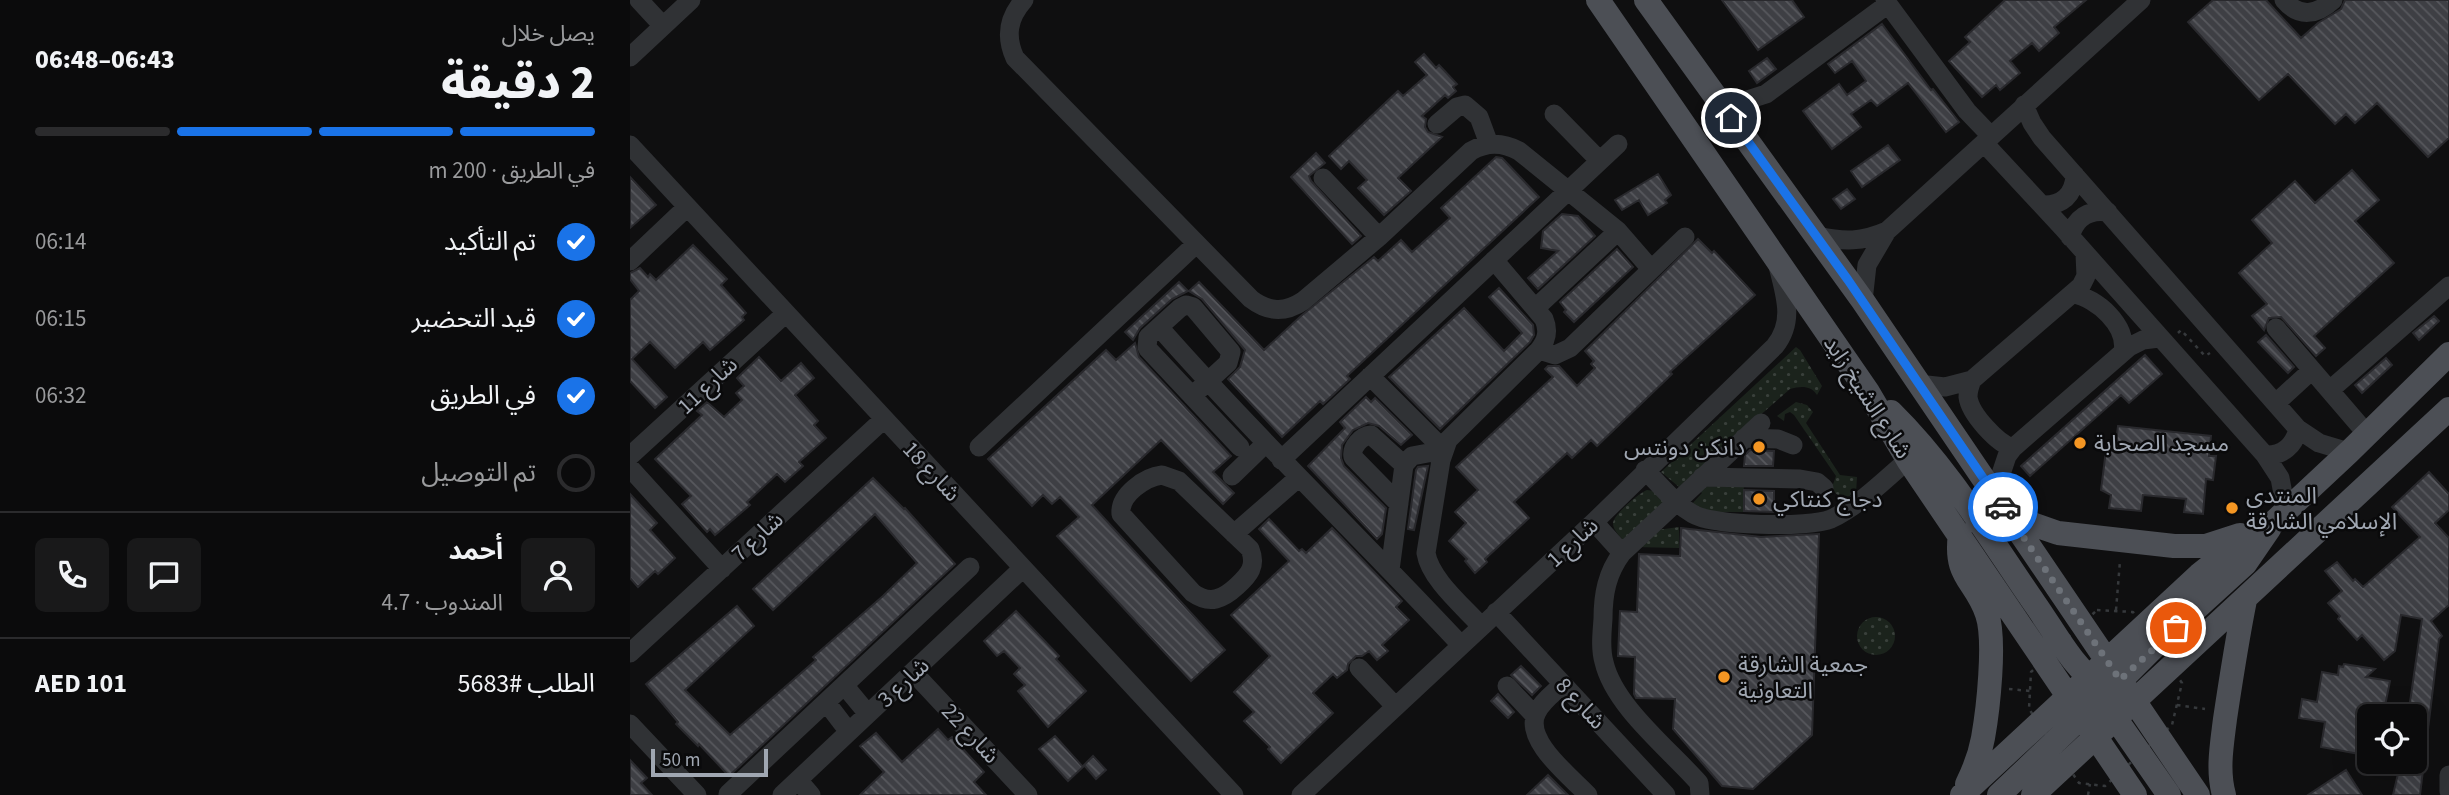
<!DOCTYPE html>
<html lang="ar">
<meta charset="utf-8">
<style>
:root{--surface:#0b0b0c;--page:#19191a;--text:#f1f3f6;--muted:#9a9b9d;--line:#2b2b2d;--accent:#1a73e8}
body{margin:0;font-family:"Source Sans 3","Noto Sans Arabic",sans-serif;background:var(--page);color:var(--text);direction:rtl;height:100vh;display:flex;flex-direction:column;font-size:26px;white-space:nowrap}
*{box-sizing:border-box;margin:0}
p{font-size:23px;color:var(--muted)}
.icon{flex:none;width:38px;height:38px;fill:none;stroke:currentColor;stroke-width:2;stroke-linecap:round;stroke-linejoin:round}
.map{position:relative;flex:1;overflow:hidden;direction:ltr}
.side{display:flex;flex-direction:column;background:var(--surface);width:630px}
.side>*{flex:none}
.controls{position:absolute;left:1727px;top:704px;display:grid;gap:14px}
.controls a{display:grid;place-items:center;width:70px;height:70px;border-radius:10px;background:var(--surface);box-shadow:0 7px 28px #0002,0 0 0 2px var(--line);font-size:35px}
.scale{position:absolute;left:21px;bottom:18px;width:117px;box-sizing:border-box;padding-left:7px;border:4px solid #a0a7b2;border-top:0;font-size:19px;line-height:24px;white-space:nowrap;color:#a0a7b2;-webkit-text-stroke:5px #0a0a0b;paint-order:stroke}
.pin{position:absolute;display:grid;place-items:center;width:60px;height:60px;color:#fff;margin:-30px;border:4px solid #fff;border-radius:50%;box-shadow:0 2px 7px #0007}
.courier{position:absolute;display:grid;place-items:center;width:70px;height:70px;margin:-35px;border:5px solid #1a73e8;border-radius:50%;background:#fff;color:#222;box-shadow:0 2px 9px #0007}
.head em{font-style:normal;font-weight:800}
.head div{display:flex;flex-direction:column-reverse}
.head{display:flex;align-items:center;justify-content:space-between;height:119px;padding:0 35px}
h1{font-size:46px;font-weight:800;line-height:52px}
.bar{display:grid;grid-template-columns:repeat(4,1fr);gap:10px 7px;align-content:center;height:84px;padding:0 35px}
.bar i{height:9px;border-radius:5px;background:var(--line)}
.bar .on{background:var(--accent)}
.bar p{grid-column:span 4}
.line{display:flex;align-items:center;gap:18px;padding:0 35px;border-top:2px solid var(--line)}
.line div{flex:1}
.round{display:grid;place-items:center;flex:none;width:74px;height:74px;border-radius:10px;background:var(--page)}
ol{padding:0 35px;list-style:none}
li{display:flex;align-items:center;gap:21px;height:77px}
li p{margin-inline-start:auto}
li .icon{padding:7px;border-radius:50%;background:var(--accent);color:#fff;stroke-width:4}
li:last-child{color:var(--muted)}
li i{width:38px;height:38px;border:4px solid var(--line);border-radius:50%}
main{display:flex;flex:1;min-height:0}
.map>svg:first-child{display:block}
.grass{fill:url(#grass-dots)}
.building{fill:url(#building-back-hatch);stroke:#29292d;stroke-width:2}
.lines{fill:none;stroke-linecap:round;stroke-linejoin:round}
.path{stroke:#36393c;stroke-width:2.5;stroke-dasharray:3.5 5;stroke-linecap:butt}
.minor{stroke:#303235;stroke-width:19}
.major{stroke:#4c4f55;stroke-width:24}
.done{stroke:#6d7279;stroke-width:7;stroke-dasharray:0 12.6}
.route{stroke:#1a73e8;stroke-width:9}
.poi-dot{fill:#f49623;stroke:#0a0a0b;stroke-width:2.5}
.labels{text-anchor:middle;stroke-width:5;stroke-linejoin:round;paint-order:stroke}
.street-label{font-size:23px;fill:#a0a7b2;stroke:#0a0a0b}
.poi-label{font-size:23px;fill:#a0a7b2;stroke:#0a0a0b;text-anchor:start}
</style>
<main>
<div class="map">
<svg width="1819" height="795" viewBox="0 0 1819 795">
<defs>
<pattern id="grass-dots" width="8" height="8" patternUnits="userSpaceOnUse" patternTransform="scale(1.75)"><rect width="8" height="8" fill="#1b231c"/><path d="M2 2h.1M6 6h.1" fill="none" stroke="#39403b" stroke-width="1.8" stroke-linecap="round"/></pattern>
<pattern id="building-back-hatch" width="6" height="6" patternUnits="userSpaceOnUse" patternTransform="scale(1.75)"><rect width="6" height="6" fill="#3e3f44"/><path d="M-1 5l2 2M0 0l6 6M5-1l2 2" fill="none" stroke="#57585d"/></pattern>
</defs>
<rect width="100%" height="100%" fill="#0f0f10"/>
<path class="grass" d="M1166,347l4,3 22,36 -5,9c-6,-10 -17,-9 -27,-6l-111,98 -18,-15z
M1166,402l11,3 6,7 -7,11 34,52 17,2 -1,16 -12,6 -13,-9 5,-14 -42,-61 -4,-3 -5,2 -1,7 -7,-5z
M1114,481l-1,31h-38l-15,-6 12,-13 -6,-5z
M1017,490l7,1 13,13 -41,39c-5,-6 -13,-12 -13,-20 1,-9 26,-30 34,-33z
M1049,527v21l-44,-1 22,-17z
M1227 636a19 19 0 1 1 38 0a19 19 0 1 1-38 0Z"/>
<path class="building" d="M1092,0h70l12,17 -46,33z
M1375,0h81l-32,27 5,6 -20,18 -7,-8 -22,18 10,12 -20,17 -4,-5 -14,12 -33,-36 21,-19 -5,-5z
M1583,0h53l35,38 17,-15 23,-14 4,-9h104v138l-21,19 -51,-54 -22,20 -9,-9 -11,10 -47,-50 -29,26 -71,-78z
M1252,24l49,66 2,-1 26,33 -13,10 -38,-49 -31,23 -6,-6 -20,14 10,13 -29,22 -29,-38 36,-27 8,11 19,-14 -14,-20 -17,12 -7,-9z
M794,54l12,14 3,-3 18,19 -4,3 3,4 -8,7 -3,-3 -23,21 4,3 -1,8 3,5 14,5 -44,41 13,13 -27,24 -26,-27 9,-8 -18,-19 -8,8 -12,-13 69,-65 5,5 24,-21 -12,-13z
M1137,58l9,11 -19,14 -8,-12z
M1258,145l12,15 -38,27 -11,-16z
M686,153l9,10 -16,13 2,5 50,55 -9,8 -61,-67z
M866,157l6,1 37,39 -192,179 3,3 -27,25 -3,-3 -38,36 -54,-58 12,-12 5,-17 -43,-51 -13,-8 10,-9 65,68 37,-34 73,-59 4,4 23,-21 11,12 38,-34 -9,-10z
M1722,170l27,30 -24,21 39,42 -80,73 11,12 -9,8 -35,-39 -12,1 -5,12 -12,-14 15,-12 -28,-31 33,-30 -20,-23 43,-39 20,22z
M1028,174l13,21 -6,5 2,3 -19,12 -9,-15 -17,10 -7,-10z
M0,177l26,28 -26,23z
M1217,189l8,10 -14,10 -8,-10z
M932,214l16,2 17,20 -57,53 -10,-11 30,-27 -17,-3 2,-17z
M1068,239l14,14 2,-2 41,44 -85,77 2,2 -75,72 -6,-6 -19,18 -5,-5 -53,49 15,16 -44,41 2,3 -12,11 -10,-12 2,-2 -18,-18 17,-18 -11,-11 23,-22 -22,-23 97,-90 -8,-8 3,-3h11l18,20 18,-18 -4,-4 3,-3 -9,-10z
M63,245l34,34 -6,6 25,28 -4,4 2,3 -34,30 -7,-8 -28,26 -25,-26 -18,17 35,38 -12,11 -25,-27v-81l9,-9 -9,-12v-6l10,-5 8,9 2,-3 6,6z
M987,249l16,18 -59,55 -10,-10 2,-2 -6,-8z
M549,282l9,9 -16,8 -32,29 -7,12 -8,-8z
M869,288l34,37 1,10 -4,7 -90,87 -51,-52 75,-69 40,43 18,-18 -33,-36z
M1804,316l5,5 -20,19 -6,-7z
M1636,335l28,32 -6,6 -30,-31z
M505,343l4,14 92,99 -18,16 21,21 -11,11 -62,-64 -69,65 133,145 -34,31 -134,-145 22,-19 -19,-20 -8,7 -9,-9 -11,11 -44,-47 118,-109 10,10z
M1515,355l17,19 -33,29 -8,-8 -91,81 -9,-10z
M129,357l22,24 20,-18 13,15 -19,17 23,26 -4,4 12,13 -27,24 4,4 -18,16 -8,-8 -30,28 3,3 -35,30 -5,-6 -3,3 -25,-28 9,-8 -36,-37 47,-44 -5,-4 10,-9 17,15 18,-17 -6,-7 8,-7 -7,-8z
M1756,358l6,7 -30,28 -7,-8z
M736,397l5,5 4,-4 37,37 -11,10 -22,-19 -11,-3 -15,7 -11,15 -1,13 3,8 42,42 -4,26 -5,5 -69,-73 37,-38 -5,-6z
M1488,426l93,10 -2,20h7l-3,24 -7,-1 -3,35 -19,-2 2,-13 -43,-4 -2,16 -32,-3 2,-13 -10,-5 5,-40 9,1z
M1120,450l24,1 -1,15h-29l1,-11z
M798,466l-14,64 -6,-1 8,-59 2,-3z
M1799,472l20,22v16l-14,13 14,15v67l-18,16 11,15 -3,3 -19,156h-27l8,-34h14v-45h-7l14,-97 -21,-4 -6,36 -11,9 -22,-25 -5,5 -19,-21 2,-3 -12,-13 14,-12 -17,-20 12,-9 16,19 2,-2 8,8 57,-50 -28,-30z
M243,478l31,31 1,-1 50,56 -226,212 -30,-32 -1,2 -22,-22 2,-2 -32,-38 91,-78 17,20 -69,64 45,45 86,-75 -3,-3 70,-61 34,-33 -42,-49 -102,96 -20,-21z
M1114,490l30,1v21l-30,-1z
M0,494l27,29 -7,7 25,28 -17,16 -3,-3 -17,16 -8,-9z
M639,519l30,32 3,-2 4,4 26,-25 70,73 -6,6 13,13 -27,25 6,6 -11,9 -8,-9 -7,5h-6l-8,8 -1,6 -10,8 -4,-4 -20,19 20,20 -52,50 -13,-14 2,-2 -26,-26 10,-9 -20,-20 36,-36 -39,-41 58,-54 -30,-32z
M1051,528l80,9 58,-3 -7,201 -59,54 -31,-3 -49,-57 2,-30 -39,-1 -2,-4 1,-37 -17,-1 2,-45 17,1 2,-58 41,2z
M386,611l43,45 -3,3 30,32 -38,36 -30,-36 7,-6 -11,-11 6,-6 -16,-17 -7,5 -13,-15z
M1714,664l31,5 -9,8 24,4 -7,35h-13v40l-49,-9 4,-25 -26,-4 3,-19 15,3 5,-30 16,3 1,-9 4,1z
M891,666l20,20 -9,9 -21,-20z
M868,694l16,18 -6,6 -17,-17z
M308,729l10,11 4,-3 32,35 -10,10 12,13h-126l24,-23 -24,-26 16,-13 26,29z
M425,736l28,31 -15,14 -29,-32z
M463,756l13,14 -10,9 -12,-14z
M0,760l17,18 -6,5 11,12h-22z
M1716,770l16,25h-54z
M918,775l20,20h-41z"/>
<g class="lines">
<path class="path" d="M1548,333l3,-3 24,26 5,-3
M1467,610l36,2 49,71 -10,42 -67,61 -26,-3 -50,-74 2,-37z
M1486,610l4,-49
M1379,689l21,2
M1547,705l28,4
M1458,795l2,-11"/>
<path class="minor" d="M9,0l24,26
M394,0c-16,18 -19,36 -9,58l236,241c17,13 34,14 52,2l76,-64 92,-86c16,-9 31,-9 48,0l99,80 33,38
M1255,0l82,111 24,25
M1654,0c15,18 33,15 49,0
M0,57l61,-57
M1087,99l24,3 25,-8 122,-90
M1394,105l8,18 10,15 256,291 21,14 30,9
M924,114l45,46
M807,124l20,-17 8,-2 14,12 10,27
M1354,143l79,85 202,227 15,23 6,32
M0,145l604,650
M693,178l56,59
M1412,205c20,1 32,-10 33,-30
M1188,236c26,6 44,6 69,-5
M1440,237c5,-19 19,-28 38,-25
M0,261l56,-53
M1443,294c24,4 55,32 50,58
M1233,301l4,-36 20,-34 254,-231
M912,302l76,-71
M529,327c97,110 202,211 302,318
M1646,328l91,106
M909,350l16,5 15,-7 115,-111
M740,376l74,74
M1342,380c-2,5 -4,11 -4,17 2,17 30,47 45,51
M1288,384l27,3 27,-7 109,-94 5,-10 -1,-22
M1700,390l119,-104
M562,396l36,-33 3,-11 -38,-45 -7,-2 -6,3 -32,29 -1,10 1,2 92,98
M1647,402l35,-32
M1114,438l34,1 15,6
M349,447l217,-203
M1635,455c18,1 29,-9 33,-26
M0,456l155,-142
M651,460l337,-316
M0,468l92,101
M1015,470c15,15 29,33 48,44 19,12 117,14 138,5 28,-13 53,-39 77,-59
M532,475l17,6 71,68c7,17 -1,26 -13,37 -14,13 -27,19 -44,7l-72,-79c-2,-19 24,-37 41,-39z
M602,476l33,-32
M1072,477l98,2 17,3 7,6
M1364,495l13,-39 6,-8 116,-101 14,-7 16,-2
M769,504l-46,-47c-2,-10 8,-21 18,-22l33,30
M964,522l28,31
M604,534l64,-56
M760,570l14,-105 8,-9 32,-6
M866,612l170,183
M851,626c-17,-19 -51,-47 -55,-73l15,-93 7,-20 91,-90c8,-10 10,-19 5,-31l-50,-59
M0,653l254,-234
M729,668l36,38
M283,672l115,123
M933,684c-8,8 -21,17 -26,28 -15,27 33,64 51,83
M214,685l24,29
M877,686l28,30
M196,702l23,30
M0,724l67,71
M1819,775v16
M168,780l13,15
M98,794l242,-227
M152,795l241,-227
M671,795l293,-273 181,-176c20,-25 10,-51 3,-80
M1070,795l-1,-12c-30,-34 -85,-77 -95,-121 -4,-14 -2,-29 -1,-43 0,-25 4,-46 19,-66l139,-130"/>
<path class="major" d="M968,0l270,392 40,68 227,335
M1016,0l217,301 335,494
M1261,412c57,56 99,127 144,192 20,28 38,65 67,83
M1379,516l49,17 116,13h32l34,-11
M1330,534c-6,44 15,45 27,80 9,26 1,96 -4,124 -3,16 -9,32 -16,46
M1475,709l11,10 53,76
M1466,737l14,-46 46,-46 89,-81 24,-35
M1332,795l237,-220 34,-27 40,-25 76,-71 100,-98
M1369,795l83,-79 8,-11
M1403,795l416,-386
M1594,795c-7,-25 -2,-51 1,-76 6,-40 12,-79 20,-119"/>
</g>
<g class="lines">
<path class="done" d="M1373,507l117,173 56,-52"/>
<path class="route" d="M1101,118l117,162 155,227"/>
</g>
<g class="poi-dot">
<circle cx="1450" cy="443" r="7"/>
<circle cx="1129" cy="447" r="7"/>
<circle cx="1129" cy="499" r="7"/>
<circle cx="1602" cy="508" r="7"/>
<circle cx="1094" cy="677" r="7"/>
</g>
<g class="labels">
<g class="street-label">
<text transform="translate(77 385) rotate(-43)" y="8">شارع 11</text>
<text transform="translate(1238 397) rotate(57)" y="8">شارع الشيخ زايد</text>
<text transform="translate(302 471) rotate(47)" y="8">شارع 18</text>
<text transform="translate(127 536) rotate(-43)" y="8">شارع 7</text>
<text transform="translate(942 542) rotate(-43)" y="8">شارع 1</text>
<text transform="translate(273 682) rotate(-43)" y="8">شارع 3</text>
<text transform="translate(951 703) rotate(47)" y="8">شارع 8</text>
<text transform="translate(341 733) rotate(47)" y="8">شارع 22</text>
</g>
<g class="poi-label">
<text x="1464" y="451">مسجد الصحابة</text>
<text x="1115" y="455" text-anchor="end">دانكن دونتس</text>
<text x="1616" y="503">المنتدى<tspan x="1616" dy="26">الإسلامي الشارقة</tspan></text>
<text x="1143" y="507">دجاج كنتاكي</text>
<text x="1108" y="672">جمعية الشارقة<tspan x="1108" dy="26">التعاونية</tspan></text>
</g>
</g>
</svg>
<div class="controls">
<a><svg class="icon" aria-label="locate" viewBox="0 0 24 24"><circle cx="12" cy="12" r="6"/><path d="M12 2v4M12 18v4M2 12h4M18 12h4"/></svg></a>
</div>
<div class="scale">50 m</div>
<div class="pin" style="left:1546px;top:628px;background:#ea580c"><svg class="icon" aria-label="bag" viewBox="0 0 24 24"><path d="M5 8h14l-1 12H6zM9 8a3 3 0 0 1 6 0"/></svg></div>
<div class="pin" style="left:1101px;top:118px;background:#1f2937"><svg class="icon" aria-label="home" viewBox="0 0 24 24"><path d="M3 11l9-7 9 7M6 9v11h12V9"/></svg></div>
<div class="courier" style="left:1373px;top:507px"><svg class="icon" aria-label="car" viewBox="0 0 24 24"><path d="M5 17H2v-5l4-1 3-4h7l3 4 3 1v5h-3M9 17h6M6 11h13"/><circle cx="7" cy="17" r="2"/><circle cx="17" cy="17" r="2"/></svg></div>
</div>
<section class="side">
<div class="head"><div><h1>2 دقيقة</h1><p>يصل خلال</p></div><em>06:43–06:48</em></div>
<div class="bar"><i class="on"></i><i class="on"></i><i class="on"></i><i></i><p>في الطريق · 200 m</p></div>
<ol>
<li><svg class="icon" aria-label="check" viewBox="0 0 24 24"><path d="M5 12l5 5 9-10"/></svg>تم التأكيد<p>06:14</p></li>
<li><svg class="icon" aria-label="check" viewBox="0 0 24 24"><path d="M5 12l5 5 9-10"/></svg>قيد التحضير<p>06:15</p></li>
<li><svg class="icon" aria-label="check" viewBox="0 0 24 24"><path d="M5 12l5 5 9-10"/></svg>في الطريق<p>06:32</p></li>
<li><i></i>تم التوصيل</li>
</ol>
<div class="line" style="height:126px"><a class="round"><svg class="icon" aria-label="person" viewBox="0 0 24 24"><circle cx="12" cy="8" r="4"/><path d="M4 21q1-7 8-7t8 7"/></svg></a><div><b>أحمد</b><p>المندوب · 4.7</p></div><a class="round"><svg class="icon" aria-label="chat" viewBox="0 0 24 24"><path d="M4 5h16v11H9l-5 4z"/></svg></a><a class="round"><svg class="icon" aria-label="phone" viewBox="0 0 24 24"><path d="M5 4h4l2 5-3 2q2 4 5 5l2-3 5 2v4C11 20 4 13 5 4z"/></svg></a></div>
<div class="line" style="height:91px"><div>الطلب #5683</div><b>AED 101</b></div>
</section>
</main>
